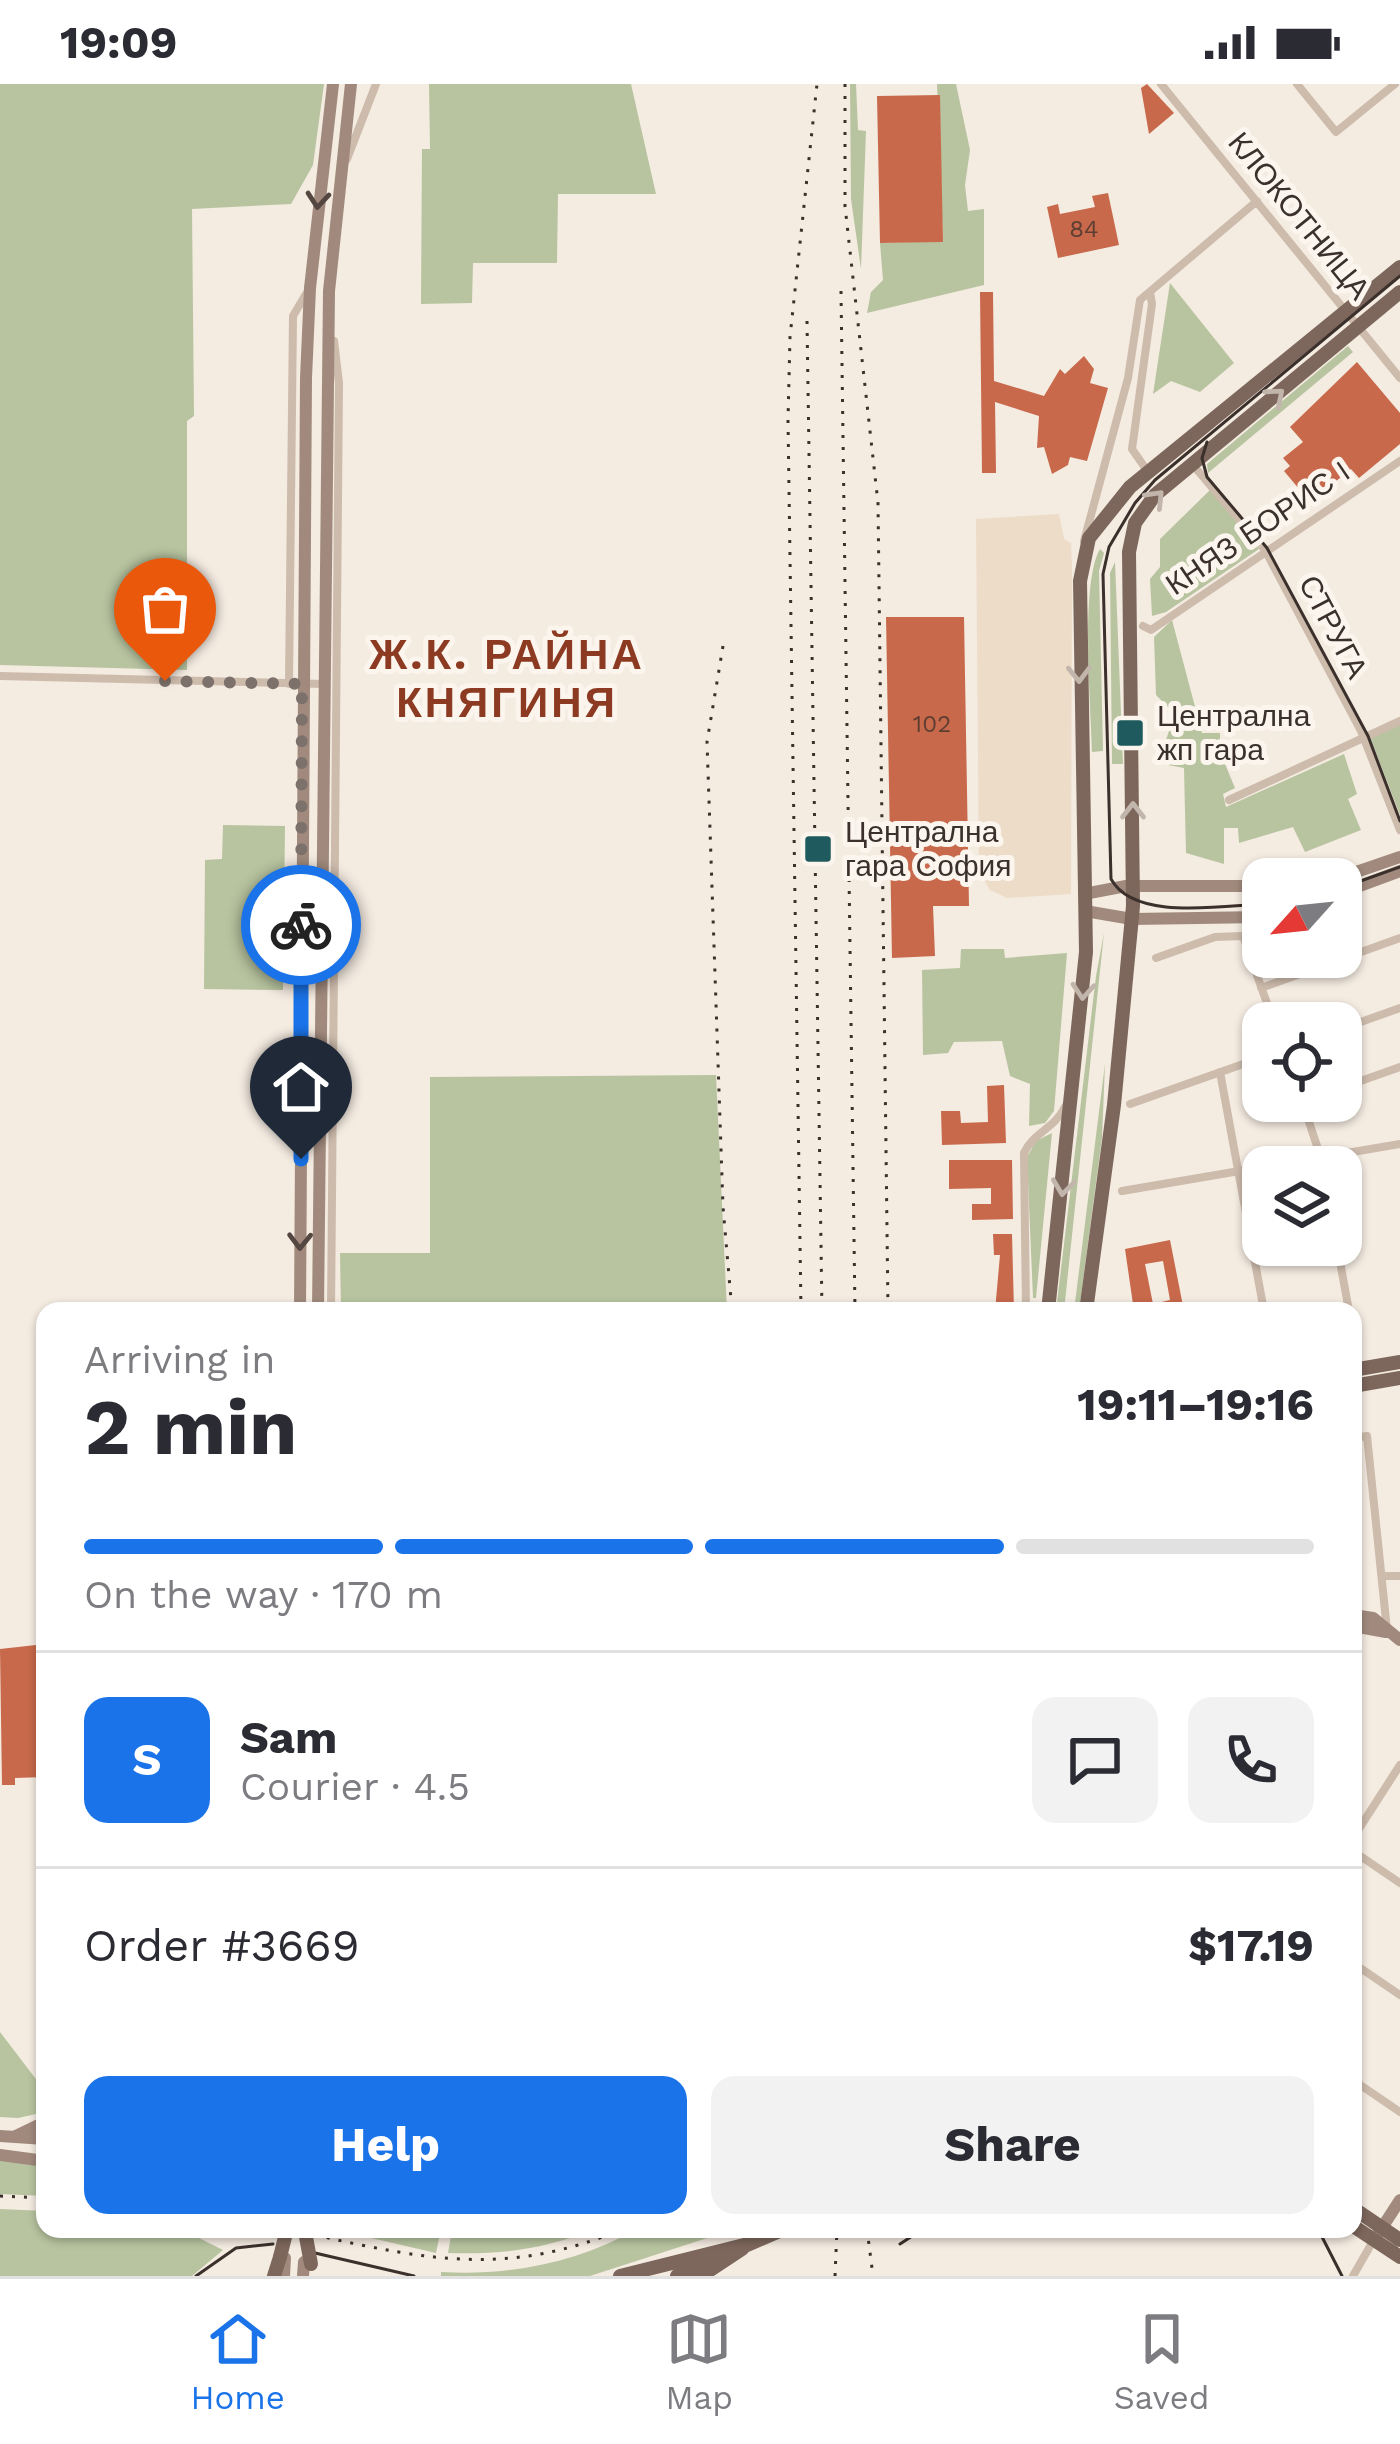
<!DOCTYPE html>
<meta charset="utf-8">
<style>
:root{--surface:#fff;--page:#f2f2f3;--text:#2b2b33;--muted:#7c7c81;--line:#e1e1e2;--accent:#1a73e8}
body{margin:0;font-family:"Work Sans",sans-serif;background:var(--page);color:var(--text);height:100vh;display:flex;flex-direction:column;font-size:45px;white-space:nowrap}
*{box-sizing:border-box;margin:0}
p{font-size:39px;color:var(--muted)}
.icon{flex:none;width:66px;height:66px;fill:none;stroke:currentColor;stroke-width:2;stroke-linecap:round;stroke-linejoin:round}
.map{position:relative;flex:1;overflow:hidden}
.drawer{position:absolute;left:36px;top:1218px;width:1326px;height:936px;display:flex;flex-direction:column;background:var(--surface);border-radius:24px;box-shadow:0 3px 9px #0004}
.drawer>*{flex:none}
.needle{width:78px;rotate:243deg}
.tools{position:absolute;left:1242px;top:774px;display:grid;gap:24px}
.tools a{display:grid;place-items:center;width:120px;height:120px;border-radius:24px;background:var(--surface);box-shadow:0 3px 9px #0004;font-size:60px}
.pin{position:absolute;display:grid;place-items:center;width:102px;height:102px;color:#fff;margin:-123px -51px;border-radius:50% 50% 50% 0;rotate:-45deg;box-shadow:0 0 12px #0007}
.pin .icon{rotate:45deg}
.courier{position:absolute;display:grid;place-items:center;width:120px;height:120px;margin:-60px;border:9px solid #1a73e8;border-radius:50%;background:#fff;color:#222;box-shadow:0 3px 15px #0007}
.headline em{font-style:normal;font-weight:700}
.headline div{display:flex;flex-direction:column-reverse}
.headline{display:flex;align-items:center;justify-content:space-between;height:204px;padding:0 48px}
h1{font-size:78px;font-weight:700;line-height:90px}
.bar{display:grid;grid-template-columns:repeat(4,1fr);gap:18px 12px;align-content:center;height:144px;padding:0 48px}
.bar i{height:15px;border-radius:9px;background:var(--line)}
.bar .on{background:var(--accent)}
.bar p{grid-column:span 4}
.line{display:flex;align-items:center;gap:30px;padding:0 48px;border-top:3px solid var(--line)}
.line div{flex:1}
.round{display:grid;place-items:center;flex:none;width:126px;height:126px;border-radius:24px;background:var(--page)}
.action{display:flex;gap:24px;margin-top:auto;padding:24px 48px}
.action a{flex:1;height:138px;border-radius:24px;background:var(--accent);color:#fff;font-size:48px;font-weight:700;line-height:138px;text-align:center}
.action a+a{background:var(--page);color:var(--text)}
.status{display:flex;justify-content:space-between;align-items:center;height:84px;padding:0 60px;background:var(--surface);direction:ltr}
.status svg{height:33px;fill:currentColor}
.menu{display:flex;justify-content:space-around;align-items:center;height:168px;border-top:3px solid var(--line);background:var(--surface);font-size:33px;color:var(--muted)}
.menu a{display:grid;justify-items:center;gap:6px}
.menu .on{color:var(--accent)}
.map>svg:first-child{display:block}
.green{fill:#b8c4a0}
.plaza{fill:#ecdcc8}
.building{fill:#c8694b;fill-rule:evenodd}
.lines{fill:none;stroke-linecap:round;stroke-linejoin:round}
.street{stroke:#cdbbac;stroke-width:8}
.secondary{stroke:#a18a7d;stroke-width:12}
.primary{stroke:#7d675c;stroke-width:14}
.tram{stroke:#3b302b;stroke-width:3}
.rail{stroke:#3b302b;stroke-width:3;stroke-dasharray:3 9;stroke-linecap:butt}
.primary-bridge{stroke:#7d675c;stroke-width:14}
.oneway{stroke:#544640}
.oneway2{stroke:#c2b5ac}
.done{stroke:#7c716b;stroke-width:12;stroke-dasharray:0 21.6}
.route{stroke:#1a73e8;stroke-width:15}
.poi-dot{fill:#1f5a5e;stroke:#fbf5ee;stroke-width:4.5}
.labels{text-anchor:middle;stroke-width:10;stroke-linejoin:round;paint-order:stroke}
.number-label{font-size:24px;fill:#5e3e33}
.street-label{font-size:30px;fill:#3b302b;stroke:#fbf5ee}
.poi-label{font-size:30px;fill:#3b302b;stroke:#fbf5ee;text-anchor:start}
.district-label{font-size:42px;font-weight:bold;letter-spacing:3px;fill:#8c3b22;stroke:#fbf5ee}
</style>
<div class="status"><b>19:09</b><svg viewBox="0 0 49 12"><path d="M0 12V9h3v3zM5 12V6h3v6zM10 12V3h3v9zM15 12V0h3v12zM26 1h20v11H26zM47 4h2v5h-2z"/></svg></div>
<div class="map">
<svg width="1400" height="2192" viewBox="0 0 1400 2192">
<rect width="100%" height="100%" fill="#f4ebe1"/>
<path class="green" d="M0,0h324l-11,81 -22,39 -99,5 2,207 -7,5v249l-187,-5z
M429,0h202l25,110h-98l-1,69h-84l-1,40 -51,1 1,-155h8z
M850,0h6l2,46 8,1 -5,138 -10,-70z
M937,0h19l14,66 -5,35 3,26 16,-2v76l-117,28 4,-21 12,-12 -3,-37 63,-2z
M1170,199l64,80 -34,29 -29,-11 -18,13z
M1348,262l5,6 -145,121 -1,-9z
M1210,406l49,59 -93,63 -14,4 -2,-37 10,-12v-28z
M1100,465l4,4 -5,18 4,180 -11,1c-1,-45 -12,-169 8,-203z
M1115,478l8,202h-11l-2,-191z
M1172,536l30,113h18v19l15,36 -12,6 3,13 118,-53 13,40 -9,5 13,31 -56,22 -12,-25 -54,16 -1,-15h-14v36l-38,-11 -2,-85 -21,-4c-2,-21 8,-31 11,-51l-18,-18 -2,-58z
M1400,639v92l-30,-78z
M223,741l62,1 -2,164 -79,-1 1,-129 17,-1z
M1104,849l-40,378h-8l40,-335z
M961,865h43l1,9 62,-5 -13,158 -9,12 -16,3 1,-42 -20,-8 -8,-35 -48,1 -6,11 -25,2 -1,-85 38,-2z
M1105,980l-3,74 -23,173h-5z
M716,991l11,236h-386l-1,-58h90v-176z
M1052,1049l-16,165h-3l-6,-141 9,-16z
M0,1948l45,59v21l-27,6 -18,-1z
M0,2075l45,5v32l-45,-2z
M0,2125l45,2v18h157l-3,9 24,12 -31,26h-192z
M332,2145h109l-5,24z
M452,2145h142c-47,20 -95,26 -146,24z
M637,2145h98l-145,47h-149v-4c68,4 136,-9 196,-43z"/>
<path class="plaza" d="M1059,430l5,25 7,4 1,23 -1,328 -64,4 -17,-8 -11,-19 -3,-352z"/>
<path class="building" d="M1147,0l27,29 -25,21 -8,-46z
M940,11l3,147 -63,1 -3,-147z
M1108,109l11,52 -61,13 -11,-51 11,-3 2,10 35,-7 -3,-11z
M980,208h13l1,89 50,15 16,-27 5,5 19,-18 10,13 -4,14 18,5 -21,73 -17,-4 -2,8 -16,9 -8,-27 -7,1 2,-32 -44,-14 1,71h-14z
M1357,278l43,51v31l-41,34 -8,-9 -41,33 -26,-31 6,-5 -7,-8 20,-16 -13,-15z
M886,533h78l5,289h-36l2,50 -43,2z
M1004,1001l2,58 -64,2 -1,-34h19l1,12 27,-1 -1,-36z
M949,1076h63l1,59 -41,1v-16h19v-16l-42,1z
M993,1150h19l2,77h-19l5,-56h-6z
M1170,1156l14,71h-50l-9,-62zM1163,1177l7,39 -17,4 -8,-40z
M45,1560v133l-30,1v7h-13l-2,-136z"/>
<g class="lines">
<path class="street" d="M1161,0l239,294
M1297,0l39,48 59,-48
M347,75l29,-75
M1193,381l72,85 96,181 39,99
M1148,388l-16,-23 20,-145 -2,-12
M1084,457l44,-163 12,-78 117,-99
M1143,542l8,4 249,-169
M0,592l323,8
M289,600l4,-368 13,-22
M1229,716l171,-79
M1156,874l59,-21 28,-1 31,87
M1261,904l139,-50
M1341,945l59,-21
M1220,988l44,239
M1341,1004l59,-21
M1302,1017l22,66
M1130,1020l133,-47
M1265,1083l135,-23
M1122,1107l141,-24
M1337,1161l12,66
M331,1227l8,-928 -5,-42
M1026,1227l-2,-158c9,-20 31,-25 41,-46
M1353,1251l6,32
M1353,1354l14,-2 20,194
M1382,1492h18
M1353,1754l47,-73
M1353,1767l47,32
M1353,1879l47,32
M1353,1996l47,32
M1353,2192l20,-35"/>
<path class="secondary" d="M1336,795l64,-22
M1341,809l59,-22
M1084,810l42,-8h137
M1085,827l47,8 131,-2
M300,1227l6,-933 4,-90 23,-204
M318,1227l11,-1020 22,-207
M1353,1531l20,3 27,22
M1353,1542l33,6
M0,2052l45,3
M14,2053l31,-15
M0,2071l45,6
M1378,2150l22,-34
M284,2192l1,-18
M303,2192l1,-14"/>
<path class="primary" d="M1048,1227l38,-359 -6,-371 9,-43 41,-51 270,-220
M1086,1227l28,-206 19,-199 -4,-354 6,-29 20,-28 245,-203
M1353,1286l47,-8
M1353,1302l47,-8
M1353,2124l47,32
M1353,2142l47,31
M747,2161l37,-16
M274,2192l6,-19
M620,2192l132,-33
M677,2192l39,-17
M701,2192l41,-27"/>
<path class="tram" d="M1207,358l-5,16 5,19 60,71 101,188 32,85
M1341,804l59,-21
M1263,820c-43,2 -129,17 -152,-25l-8,-305 6,-27 26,-44 20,-23 245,-204
M1318,2145l24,47
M900,2160l23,-15
M315,2169l99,23
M196,2192l40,-28 37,-4"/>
<path class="rail" d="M845,0v122l33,297 10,808
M841,207l14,1020
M807,237l15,990
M723,562l-16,96 16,465 9,104
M801,1227l-13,-891 2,-83 27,-253
M0,2112l45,2
M867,2145l6,47
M315,2151c116,26 195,41 308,-6
M835,2192l2,-47"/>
<path class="primary-bridge" d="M306,2153l5,27
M280,2173l6,-24"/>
</g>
<defs><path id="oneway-chevron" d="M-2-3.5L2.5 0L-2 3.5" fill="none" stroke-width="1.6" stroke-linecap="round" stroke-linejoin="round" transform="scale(3)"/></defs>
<g class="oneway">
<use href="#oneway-chevron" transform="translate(318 116) rotate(95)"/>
<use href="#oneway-chevron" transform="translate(300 1157) rotate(91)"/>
</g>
<g class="oneway2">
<use href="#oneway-chevron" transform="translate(1276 312) rotate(-40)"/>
<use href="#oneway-chevron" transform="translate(1156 414) rotate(-46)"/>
<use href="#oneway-chevron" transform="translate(1079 590) rotate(89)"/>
<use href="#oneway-chevron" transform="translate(1133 727) rotate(-90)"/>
<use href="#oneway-chevron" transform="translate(1083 907) rotate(94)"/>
<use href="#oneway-chevron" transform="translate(1063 1103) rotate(97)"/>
</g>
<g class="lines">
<path class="done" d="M165,597l137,3 -1,241"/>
<path class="route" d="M301,841v234"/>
</g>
<g class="poi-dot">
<rect x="1115" y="634" width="30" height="30" rx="6"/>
<rect x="803" y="750" width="30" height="30" rx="6"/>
</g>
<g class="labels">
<g class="number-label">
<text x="1084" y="153">84</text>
<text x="932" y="648">102</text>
</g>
<g class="street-label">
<text transform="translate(1299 132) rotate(51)" y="10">КЛОКОТНИЦА</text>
<text transform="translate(1258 444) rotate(-34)" y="10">КНЯЗ БОРИС I</text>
<text transform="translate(1333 543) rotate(62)" y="10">СТРУГА</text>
</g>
<g class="poi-label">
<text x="1157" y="642">Централна<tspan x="1157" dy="34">жп гара</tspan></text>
<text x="845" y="758">Централна<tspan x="845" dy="34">гара София</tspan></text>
</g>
<g class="district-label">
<text x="507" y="585">Ж.К. РАЙНА<tspan x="507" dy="48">КНЯГИНЯ</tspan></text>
</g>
</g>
</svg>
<div class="tools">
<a><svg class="needle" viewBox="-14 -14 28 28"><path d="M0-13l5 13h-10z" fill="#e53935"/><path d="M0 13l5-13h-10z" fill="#7c7c81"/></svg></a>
<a><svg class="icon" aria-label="locate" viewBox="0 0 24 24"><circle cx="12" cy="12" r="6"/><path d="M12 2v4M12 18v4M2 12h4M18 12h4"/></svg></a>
<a><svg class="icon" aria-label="layers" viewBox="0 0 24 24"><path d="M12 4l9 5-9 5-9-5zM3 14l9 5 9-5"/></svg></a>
</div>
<div class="pin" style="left:165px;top:597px;background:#ea580c"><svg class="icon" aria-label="bag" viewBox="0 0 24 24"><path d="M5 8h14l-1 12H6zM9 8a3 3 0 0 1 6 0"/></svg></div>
<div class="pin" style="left:301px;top:1075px;background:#1f2937"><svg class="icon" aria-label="home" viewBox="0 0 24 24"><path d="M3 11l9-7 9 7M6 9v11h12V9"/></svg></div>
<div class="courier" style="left:301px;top:841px"><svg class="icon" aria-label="bike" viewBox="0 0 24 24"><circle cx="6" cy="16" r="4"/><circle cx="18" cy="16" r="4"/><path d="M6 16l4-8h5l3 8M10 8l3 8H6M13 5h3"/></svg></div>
<section class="drawer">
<div class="headline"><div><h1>2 min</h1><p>Arriving in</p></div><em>19:11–19:16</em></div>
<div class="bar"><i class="on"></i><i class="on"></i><i class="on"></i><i></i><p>On the way · 170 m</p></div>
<div class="line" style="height:216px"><b class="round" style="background:var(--accent);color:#fff">S</b><div><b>Sam</b><p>Courier · 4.5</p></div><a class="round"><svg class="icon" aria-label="chat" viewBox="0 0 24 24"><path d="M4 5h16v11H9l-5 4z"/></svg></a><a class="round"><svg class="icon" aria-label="phone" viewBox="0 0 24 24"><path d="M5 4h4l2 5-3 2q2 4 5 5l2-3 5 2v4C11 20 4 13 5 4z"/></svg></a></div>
<div class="line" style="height:156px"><div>Order #3669</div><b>$17.19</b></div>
<div class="action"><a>Help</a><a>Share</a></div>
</section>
</div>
<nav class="menu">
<a class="on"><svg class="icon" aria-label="home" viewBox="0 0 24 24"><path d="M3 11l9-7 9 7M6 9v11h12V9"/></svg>Home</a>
<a><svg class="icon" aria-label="map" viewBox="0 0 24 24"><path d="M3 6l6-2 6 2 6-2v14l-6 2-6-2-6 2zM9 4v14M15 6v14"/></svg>Map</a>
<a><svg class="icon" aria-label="saved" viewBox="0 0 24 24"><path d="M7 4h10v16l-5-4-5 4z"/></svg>Saved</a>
</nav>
